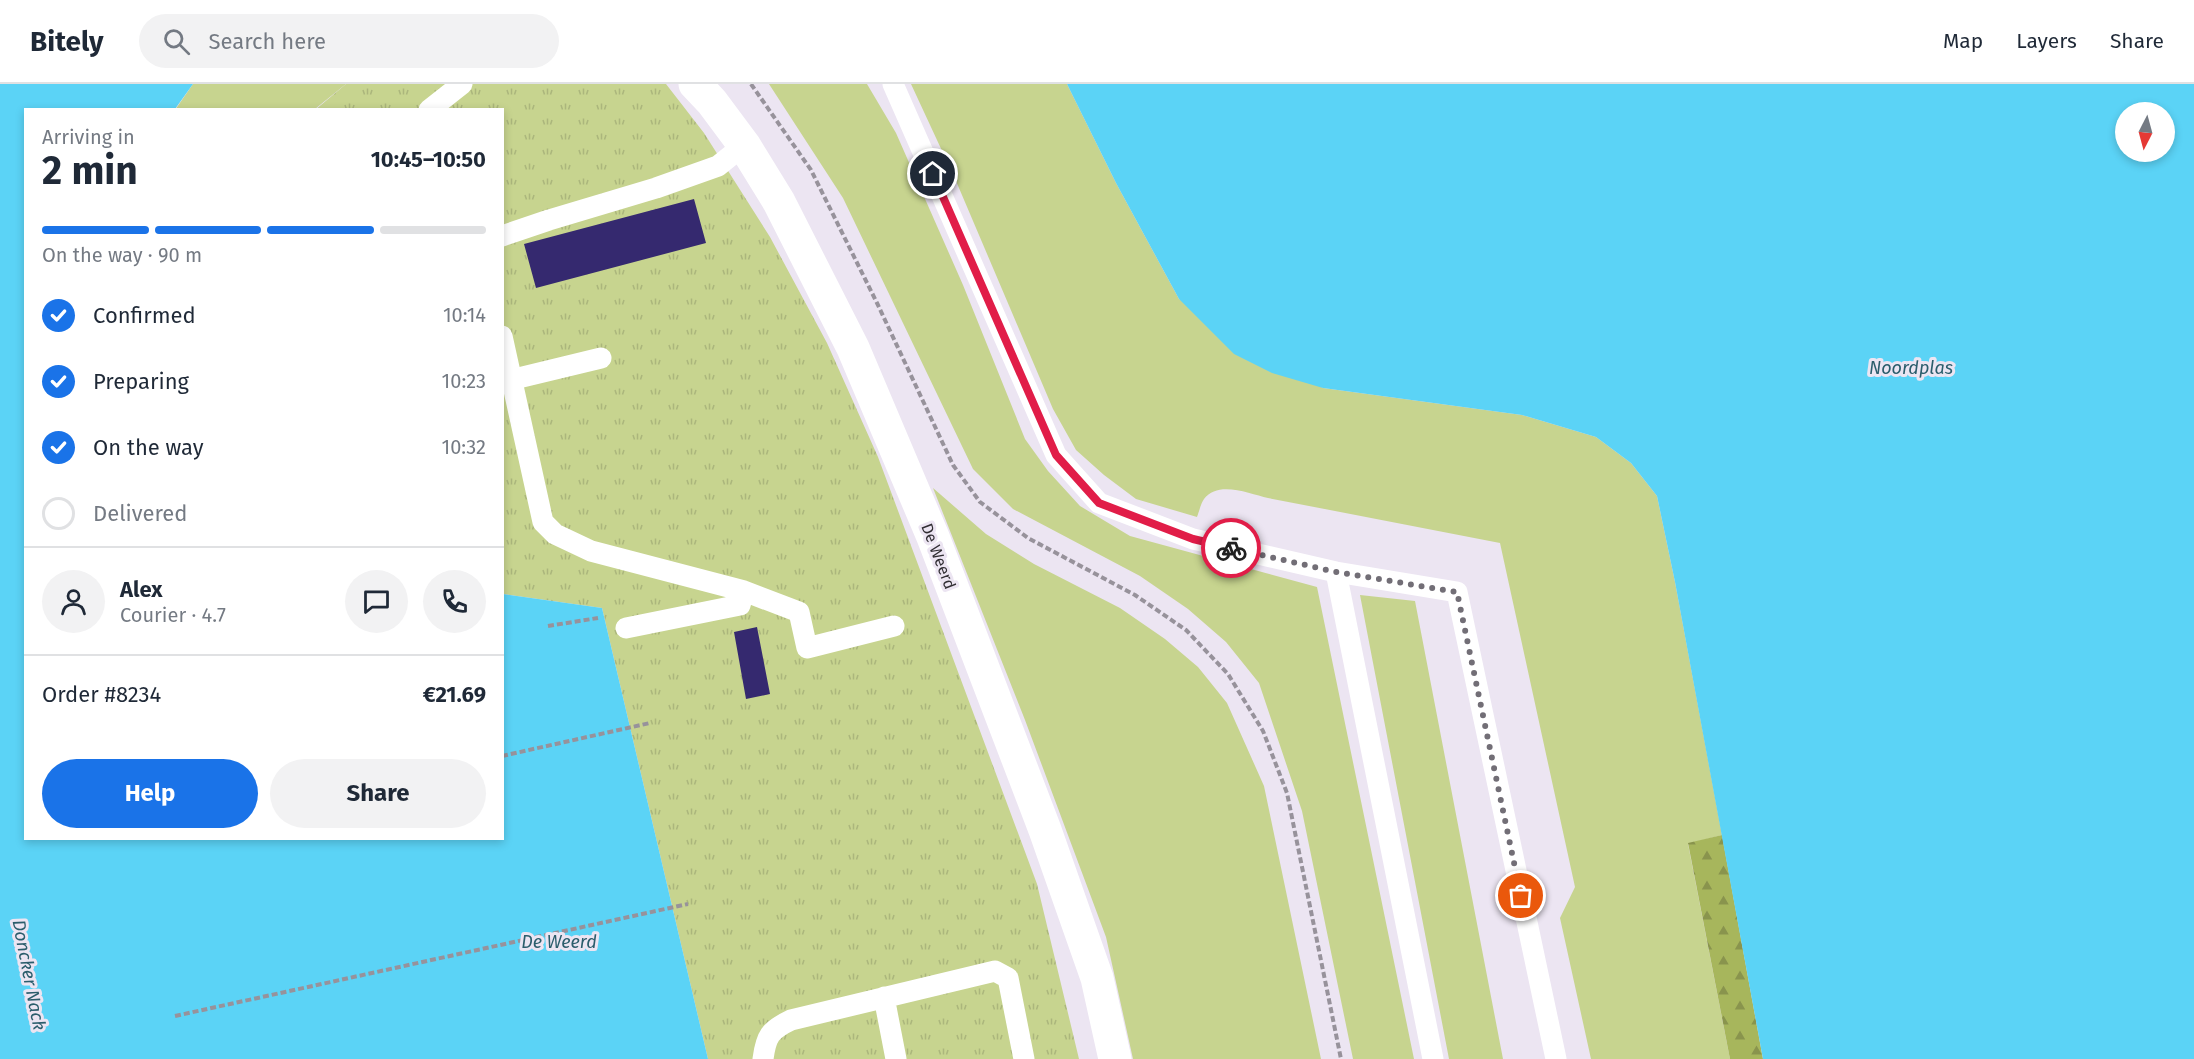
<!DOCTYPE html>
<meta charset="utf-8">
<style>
:root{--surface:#fff;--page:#f2f2f3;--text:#1f2937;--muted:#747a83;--line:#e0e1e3;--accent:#1a73e8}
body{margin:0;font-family:"Fira Sans",sans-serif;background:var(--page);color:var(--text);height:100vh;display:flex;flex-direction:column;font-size:22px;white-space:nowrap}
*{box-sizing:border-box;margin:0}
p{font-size:20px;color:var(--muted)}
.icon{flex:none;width:33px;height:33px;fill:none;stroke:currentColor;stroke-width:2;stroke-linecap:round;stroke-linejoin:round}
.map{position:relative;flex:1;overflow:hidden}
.side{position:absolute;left:24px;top:24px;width:480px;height:732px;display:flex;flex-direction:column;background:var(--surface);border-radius:0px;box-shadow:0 3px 9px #0003}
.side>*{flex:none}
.needle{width:39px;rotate:186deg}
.controls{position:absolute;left:2115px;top:18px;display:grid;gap:12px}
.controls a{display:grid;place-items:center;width:60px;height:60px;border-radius:50%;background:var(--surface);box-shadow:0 3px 9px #0003;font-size:30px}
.pin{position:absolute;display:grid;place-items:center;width:51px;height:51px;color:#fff;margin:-26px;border:3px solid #fff;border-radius:50%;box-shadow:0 2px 6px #0007}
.courier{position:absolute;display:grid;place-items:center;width:60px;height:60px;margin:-30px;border:4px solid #e11d48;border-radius:50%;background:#fff;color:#222;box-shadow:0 2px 8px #0007}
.headline em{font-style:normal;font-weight:700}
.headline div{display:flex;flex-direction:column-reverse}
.headline{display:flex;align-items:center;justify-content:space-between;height:102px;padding:0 18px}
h1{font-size:39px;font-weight:700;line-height:45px}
.bar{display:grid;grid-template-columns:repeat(4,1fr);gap:9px 6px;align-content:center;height:72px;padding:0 18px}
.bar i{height:8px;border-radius:4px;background:var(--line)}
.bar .active{background:var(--accent)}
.bar p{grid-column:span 4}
.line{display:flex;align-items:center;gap:15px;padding:0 18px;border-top:2px solid var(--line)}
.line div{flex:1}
.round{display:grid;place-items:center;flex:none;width:63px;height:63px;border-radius:32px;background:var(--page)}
ol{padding:0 18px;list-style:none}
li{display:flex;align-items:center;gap:18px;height:66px}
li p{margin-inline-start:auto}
li .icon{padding:6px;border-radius:50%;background:var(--accent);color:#fff;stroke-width:4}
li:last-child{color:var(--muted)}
li i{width:33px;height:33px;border:3px solid var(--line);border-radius:50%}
.primary-button{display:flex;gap:12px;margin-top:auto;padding:12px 18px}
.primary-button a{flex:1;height:69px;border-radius:36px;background:var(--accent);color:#fff;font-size:24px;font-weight:700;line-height:69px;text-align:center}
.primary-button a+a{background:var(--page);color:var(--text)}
header{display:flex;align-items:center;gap:36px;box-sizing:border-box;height:84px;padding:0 30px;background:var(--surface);border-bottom:2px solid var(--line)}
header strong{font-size:28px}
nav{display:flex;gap:33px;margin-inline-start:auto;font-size:21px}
.search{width:420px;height:54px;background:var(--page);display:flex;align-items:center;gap:15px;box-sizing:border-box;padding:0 21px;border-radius:33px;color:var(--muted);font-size:22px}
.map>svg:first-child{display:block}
.green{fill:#c7d48f}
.forest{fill:url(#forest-firs)}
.park{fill:url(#park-tufts)}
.water{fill:#5bd3f6;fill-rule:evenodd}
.building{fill:#35296f}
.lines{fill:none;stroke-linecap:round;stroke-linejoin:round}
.path{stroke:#97929b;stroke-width:4;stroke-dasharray:6 3;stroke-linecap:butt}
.lane{stroke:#fff;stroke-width:21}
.street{stroke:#fff;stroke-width:33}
.done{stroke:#726e76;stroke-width:6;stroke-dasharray:0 10.8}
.route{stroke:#e11d48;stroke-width:8}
.labels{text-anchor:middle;stroke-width:6;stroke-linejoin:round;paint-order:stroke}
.street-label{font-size:16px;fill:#312e33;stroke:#ece5f2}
.water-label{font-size:18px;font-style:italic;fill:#2b5d6c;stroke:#ece5f2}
</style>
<header>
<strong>Bitely</strong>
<div class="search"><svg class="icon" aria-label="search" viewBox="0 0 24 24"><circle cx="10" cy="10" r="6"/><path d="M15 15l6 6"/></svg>Search here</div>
<nav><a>Map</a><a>Layers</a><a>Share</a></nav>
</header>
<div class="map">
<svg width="2194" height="975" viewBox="0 0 2194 975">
<defs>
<pattern id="forest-firs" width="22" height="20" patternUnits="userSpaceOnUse" patternTransform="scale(1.5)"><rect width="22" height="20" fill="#a7b65c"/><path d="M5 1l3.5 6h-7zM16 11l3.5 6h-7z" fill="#89944d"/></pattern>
<pattern id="park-tufts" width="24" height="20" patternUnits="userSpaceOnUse" patternTransform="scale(1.5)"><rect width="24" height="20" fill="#c7d48f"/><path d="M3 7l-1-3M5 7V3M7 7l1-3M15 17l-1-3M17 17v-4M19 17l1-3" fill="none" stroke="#abb67c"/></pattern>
</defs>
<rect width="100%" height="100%" fill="#ece5f2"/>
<path class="green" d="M193,0h153l-31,25 -140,1z
M769,0h98l29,49 67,152 62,154 23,32 32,35 50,30 187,51 97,472h-61l-51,-248 -43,-128 -33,-41 -38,-33 -48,-33 -127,-67 -40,-40 -130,-271z
M911,0h156l49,99 63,116 144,89 199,27 74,22 35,26 26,33 18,86 47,253 -34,9 42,215h-139l-31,-141 15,-31 -75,-344 -232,-45c-18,-4 -50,-18 -64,1 -3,4 -5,13 -7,18l-61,-18 -32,-24 -28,-25 -23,-41 -97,-228z
M933,404l53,46 48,30 86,44 45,31 33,28 29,36 37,83 57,273h-188l-27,-122 -81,-217z
M1360,511l55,6 88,458h-54z"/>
<path class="forest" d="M1722,751l41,224h-33l-42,-216z"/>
<path class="park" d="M346,0h320l38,49 66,104 57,106 51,114 159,427 42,175h-371l-106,-451 -99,-14 -1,-484h-187z"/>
<path class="water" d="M0,0h193l-18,25 -149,1v728h476l1,-244 99,14 106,451h-708z
M1067,0h1127v975h-431l-88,-477 -18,-86 -26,-33 -35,-26 -74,-22 -199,-27 -51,-15 -38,-19 -55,-55 -63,-116zM2126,28h38v40h-38z"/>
<path class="building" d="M694,115l12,44 -170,45 -12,-44z
M757,543l13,67 -24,5 -12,-67z"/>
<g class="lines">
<path class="path" d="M751,0l60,86 66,133 76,162 27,37 48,36 107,57 51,35 42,44 35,57 24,62 54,266
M548,542l50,-8
M502,672l148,-33
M175,932l513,-112"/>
<path class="lane" d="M893,0l163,371 43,48 94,36 143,33 121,20 99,467
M429,26l33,-26
M502,152l47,-16 107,-32 62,-22 26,-21
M502,252l41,186 12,12 36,17 153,40 55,21 8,36 87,-22
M502,298l99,-24
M1336,488l97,487
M626,544l114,-23 4,-14
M884,913l12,62
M763,975c3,-23 7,-29 28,-39l204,-49 13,7 16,81"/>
<path class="street" d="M695,0l17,18 32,43 35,57 74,146 80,189 112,293 52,148 18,81"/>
</g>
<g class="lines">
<path class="done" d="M1231,464l105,24 121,20 64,304"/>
<path class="route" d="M933,90l123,281 43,48 94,36 38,9"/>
</g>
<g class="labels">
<g class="street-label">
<text transform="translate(939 472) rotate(69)" y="6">De Weerd</text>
</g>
<g class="water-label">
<text x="1911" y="290">Noordplas</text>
<text x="559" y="864">De Weerd</text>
<text transform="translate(29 891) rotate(79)" y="6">Doncker Nack</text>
</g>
</g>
</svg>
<div class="controls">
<a><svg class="needle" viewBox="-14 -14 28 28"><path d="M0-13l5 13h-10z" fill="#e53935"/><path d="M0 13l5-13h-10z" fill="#747a83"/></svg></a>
</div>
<div class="pin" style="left:1521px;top:812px;background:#ea580c"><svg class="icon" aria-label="bag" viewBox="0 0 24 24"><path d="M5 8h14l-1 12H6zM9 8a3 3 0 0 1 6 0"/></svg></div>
<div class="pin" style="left:933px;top:90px;background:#1f2937"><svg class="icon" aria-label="home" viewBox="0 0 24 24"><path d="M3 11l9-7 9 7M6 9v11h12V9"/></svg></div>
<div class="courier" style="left:1231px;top:464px"><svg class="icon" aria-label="bike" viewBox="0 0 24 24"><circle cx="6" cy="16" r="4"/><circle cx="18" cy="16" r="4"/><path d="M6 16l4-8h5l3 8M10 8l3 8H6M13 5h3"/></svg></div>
<section class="side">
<div class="headline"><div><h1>2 min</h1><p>Arriving in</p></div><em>10:45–10:50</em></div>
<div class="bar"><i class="active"></i><i class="active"></i><i class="active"></i><i></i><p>On the way · 90 m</p></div>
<ol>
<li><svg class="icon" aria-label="check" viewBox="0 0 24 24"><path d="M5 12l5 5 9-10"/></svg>Confirmed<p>10:14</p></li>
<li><svg class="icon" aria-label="check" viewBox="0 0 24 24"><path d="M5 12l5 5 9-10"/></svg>Preparing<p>10:23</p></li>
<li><svg class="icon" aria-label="check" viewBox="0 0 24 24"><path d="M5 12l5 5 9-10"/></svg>On the way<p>10:32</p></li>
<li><i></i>Delivered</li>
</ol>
<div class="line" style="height:108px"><a class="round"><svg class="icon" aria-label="person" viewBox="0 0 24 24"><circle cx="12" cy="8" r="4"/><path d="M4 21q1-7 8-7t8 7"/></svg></a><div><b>Alex</b><p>Courier · 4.7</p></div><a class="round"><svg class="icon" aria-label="chat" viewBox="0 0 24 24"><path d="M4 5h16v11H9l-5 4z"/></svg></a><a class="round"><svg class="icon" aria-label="phone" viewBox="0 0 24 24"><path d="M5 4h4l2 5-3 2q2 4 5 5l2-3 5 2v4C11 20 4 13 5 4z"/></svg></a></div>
<div class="line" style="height:78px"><div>Order #8234</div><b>€21.69</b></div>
<div class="primary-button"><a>Help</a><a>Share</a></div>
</section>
</div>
